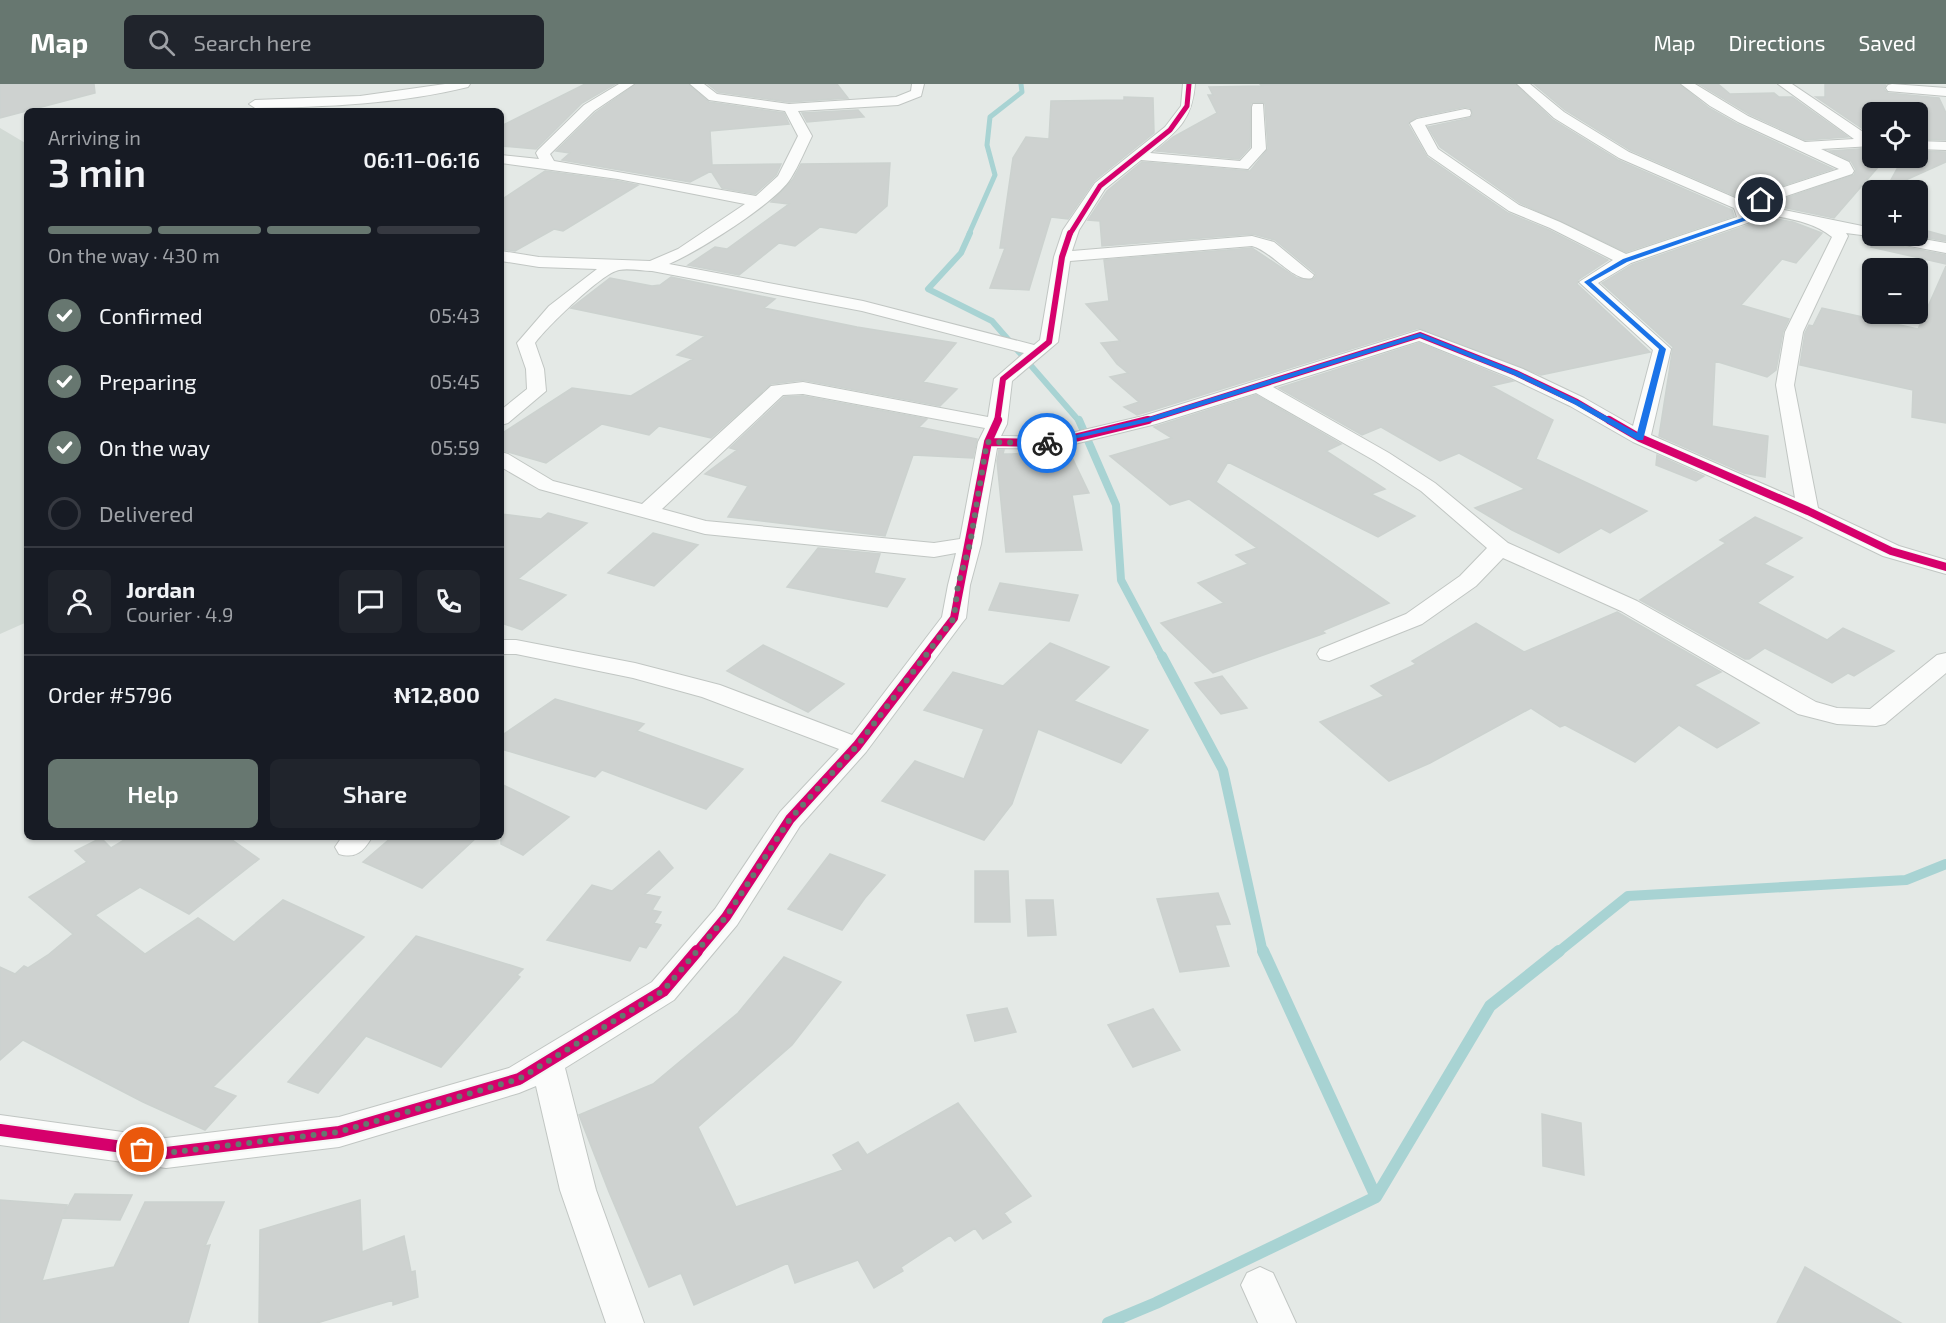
<!DOCTYPE html>
<meta charset="utf-8">
<style>
:root{--surface:#171b24;--page:#20242c;--text:#f1f3f6;--muted:#9ea1a6;--line:#363941;--accent:#677770}
body{margin:0;font-family:"Exo 2",sans-serif;background:var(--page);color:var(--text);height:100vh;display:flex;flex-direction:column;font-size:22px;white-space:nowrap}
*{box-sizing:border-box;margin:0}
p{font-size:20px;color:var(--muted)}
.icon{flex:none;width:33px;height:33px;fill:none;stroke:currentColor;stroke-width:2;stroke-linecap:round;stroke-linejoin:round}
.map{position:relative;flex:1;overflow:hidden}
.drawer{position:absolute;left:24px;top:24px;width:480px;height:732px;display:flex;flex-direction:column;background:var(--surface);border-radius:9px;box-shadow:0 2px 4px #0004}
.drawer>*{flex:none}
.fabs{position:absolute;left:1862px;top:18px;display:grid;gap:12px}
.fabs a{display:grid;place-items:center;width:66px;height:66px;border-radius:9px;background:var(--surface);box-shadow:0 2px 4px #0004;font-size:30px}
.pin{position:absolute;display:grid;place-items:center;width:51px;height:51px;color:#fff;margin:-26px;border:3px solid #fff;border-radius:50%;box-shadow:0 2px 6px #0007}
.courier{position:absolute;display:grid;place-items:center;width:60px;height:60px;margin:-30px;border:4px solid #1a73e8;border-radius:50%;background:#fff;color:#222;box-shadow:0 2px 8px #0007}
.overview em{font-style:normal;font-weight:600}
.overview div{display:flex;flex-direction:column-reverse}
.overview{display:flex;align-items:center;justify-content:space-between;height:102px;padding:0 24px}
h1{font-size:39px;font-weight:600;line-height:45px}
.bar{display:grid;grid-template-columns:repeat(4,1fr);gap:9px 6px;align-content:center;height:72px;padding:0 24px}
.bar i{height:8px;border-radius:4px;background:var(--line)}
.bar .on{background:var(--accent)}
.bar p{grid-column:span 4}
.line{display:flex;align-items:center;gap:15px;padding:0 24px;border-top:2px solid var(--line)}
.line div{flex:1}
.round{display:grid;place-items:center;flex:none;width:63px;height:63px;border-radius:9px;background:var(--page)}
ol{padding:0 24px;list-style:none}
li{display:flex;align-items:center;gap:18px;height:66px}
li p{margin-inline-start:auto}
li .icon{padding:6px;border-radius:50%;background:var(--accent);color:#fff;stroke-width:4}
li:last-child{color:var(--muted)}
li i{width:33px;height:33px;border:3px solid var(--line);border-radius:50%}
.primary-button{display:flex;gap:12px;margin-top:auto;padding:12px 24px}
.primary-button a{flex:1;height:69px;border-radius:9px;background:var(--accent);color:#fff;font-size:24px;font-weight:600;line-height:69px;text-align:center}
.primary-button a+a{background:var(--page);color:var(--text)}
header{display:flex;align-items:center;gap:36px;box-sizing:border-box;height:84px;padding:0 30px;background:var(--accent);color:#fff}
header strong{font-size:28px}
nav{display:flex;gap:33px;margin-inline-start:auto;font-size:21px}
.search{width:420px;height:54px;background:var(--page);display:flex;align-items:center;gap:15px;box-sizing:border-box;padding:0 21px;border-radius:9px;color:var(--muted);font-size:22px}
.map>svg:first-child{display:block}
.built{fill:#d2dad5}
.lines{fill:none;stroke-linecap:round;stroke-linejoin:round}
.stream-far4{stroke:#a8d3d3;stroke-width:5}
.stream-far3{stroke:#a8d3d3;stroke-width:6}
.stream-far2{stroke:#a8d3d3;stroke-width:8}
.stream-far1{stroke:#a8d3d3;stroke-width:10}
.stream{stroke:#a8d3d3;stroke-width:12}
.building{fill:#ced2d0;stroke:#ccd2cf;stroke-width:1.5}
.minor-casing{stroke:#c1c6c3;stroke-width:2}
.minor{fill:#fbfcfb;fill-rule:evenodd}
.cycleway-far4-casing{stroke:#f2f7f4;stroke-width:8}
.cycleway-far3-casing{stroke:#f2f7f4;stroke-width:8}
.cycleway-far2-casing{stroke:#f2f7f4;stroke-width:10}
.cycleway-far1-casing{stroke:#f2f7f4;stroke-width:14}
.cycleway-casing{stroke:#f2f7f4;stroke-width:16}
.cycleway-far4{stroke:#d6006c;stroke-width:5}
.cycleway-far3{stroke:#d6006c;stroke-width:6}
.cycleway-far2{stroke:#d6006c;stroke-width:8}
.cycleway-far1{stroke:#d6006c;stroke-width:10}
.cycleway{stroke:#d6006c;stroke-width:12}
.route{fill:#1a73e8}
.done{stroke:#677770;stroke-width:6;stroke-dasharray:0 10.8}
</style>
<header>
<strong>Map</strong>
<div class="search"><svg class="icon" aria-label="search" viewBox="0 0 24 24"><circle cx="10" cy="10" r="6"/><path d="M15 15l6 6"/></svg>Search here</div>
<nav><a>Map</a><a>Directions</a><a>Saved</a></nav>
</header>
<div class="map">
<svg width="1946" height="1239" viewBox="0 0 1946 1239">
<rect width="100%" height="100%" fill="#e4e9e6"/>
<path class="built" d="M0,44l27,16v478l-27,12z"/>
<g class="lines">
<path class="stream-far4" d="M969,150l26,-59 -8,-30 3,-28 32,-25 -1,-8"/>
<path class="stream-far3" d="M970,149l-9,20 -33,36 64,32 88,101"/>
<path class="stream-far2" d="M1079,336l37,85 5,75 41,77"/>
<path class="stream-far1" d="M1162,572l61,114 40,183
M1557,869l71,-57 278,-16 40,-16"/>
<path class="stream" d="M1263,867l113,246
M1108,1239l48,-20 220,-106 114,-191 69,-55"/>
</g>
<path class="building" d="M0,0h94l1,9 -95,25z
M585,0h30l-33,19 -46,46 -35,-3v-20z
M636,0h52l21,18 75,11 5,11 -79,7 2,34 69,-1 -5,11 -21,19 -33,-6 -11,-17 -21,11 -128,-22 8,-7 -14,-2 39,-38z
M708,0h129l11,14 -59,4 -71,-10z
M1260,0h255l38,36 65,40 114,50 2,6 -108,36 -106,-49 -80,-56 -12,-20 42,-9 3,-4 -3,-6 -5,-1 -48,10 -9,7 19,33 81,56 41,17 59,30 -30,20 -1,4 73,68 -109,23 -122,-47 -282,87 -13,-8 15,-5 -29,-25 18,-4 -11,-9 -16,-21 19,-2 -34,-37 23,-3 -5,-41 148,-12 45,30 15,2 4,-4 -1,-3 -40,-33 -22,-6 -151,12 -2,-25 -12,-1 19,-29 35,-29 108,9 18,-22 -3,-45 -2,-2 -12,1 -1,44 -11,12 -83,-8 17,-14 44,-24 -9,-18h5l-4,-8 53,-1z
M1534,0h145l30,24 28,16 96,45 -91,30 -112,-49 -65,-40z
M1699,0h19l12,10 44,-1 5,4h13l56,40 -43,3 -56,-26z
M1825,0h61l-2,5 4,4 51,5 7,15v27l-29,-1v-27h-45v23l-56,-38h9z
M1124,13l29,1 1,35 -60,48 -26,38 -17,-2 -22,73 -39,-2 15,-40h-5l13,-90 13,-21 23,2 2,-38 73,-1z
M858,26l6,7 -57,5 -5,-9z
M1872,64v10h14l-52,60 -66,-14 86,-29 2,-5 -5,-9 -21,-10z
M1917,67l29,1v10l-60,27 17,-31h14z
M890,79l-3,43 -31,27 -36,-6 -25,19 -16,-3 -40,32 -51,-10 27,-18 12,2 62,-45 -18,-2 22,-23 8,-15z
M545,87l73,10 20,4 -75,46 -9,-2 -39,22 -14,-2v-49z
M1754,131l39,7 29,11 -26,30 -14,-4 -41,46 48,14 -6,13 -7,38 -9,7 -52,-16 -3,65 56,10 -3,41 -21,-4 -85,-37 14,-89 -71,-64 30,-18 119,-41 4,-5z
M1917,144l29,8v5l-30,-5z
M1877,155l7,4 62,12v9l-75,-17z
M1946,182v157l-34,-6 1,-27 -113,-25 5,-32 4,-8 4,1 9,-18 96,21z
M671,193l104,22 -11,9 93,19 99,16 -33,39 34,7 -17,17 -137,-26 -32,4 -60,54 -52,-12 -10,9 -47,-11 -56,39 -45,-13v-16l71,-46 59,8 62,-37 -16,-4 28,-19 -134,-28 39,-30 42,8 8,-1z
M1419,259l94,38 -22,5 62,34 -17,39 111,52 -37,22 -9,-5 -42,25 -47,-23 -37,-22 50,-19 -66,-36 -19,8 -59,-34 -19,8 -83,-47z
M1256,311l85,49 -15,7 59,38 -14,5 44,22 -37,21 -150,-75 -12,20 173,121 -67,28 3,2 -112,40 -52,-50 63,-20 -26,-20 50,-19 -12,-9 21,-7 -68,-49 -19,6 -60,-49 62,-18 -18,-11z
M803,312l124,23 -8,8 58,12 -4,19 -60,-3 -28,81 -157,-19 20,-31 -43,-12 32,-24 -7,-2 54,-51z
M1068,365l21,44 -17,2 10,55 -76,2 -9,-91 2,-11h5l-1,4h9z
M1657,371l47,21 -8,5 -40,-16z
M548,429l39,10 -69,56 48,16 -44,35 -21,-7v-109l40,5z
M1755,433l47,21 -38,26 29,13 -36,26 70,37 16,-12 51,23 -40,25 -6,-3 -16,10 -67,-35 -16,11h-4l-105,-59 86,-57 -6,-3z
M653,449l45,12 -44,41 -46,-13z
M818,464l62,6 -6,19 31,6 -18,28 -100,-20z
M1000,499l78,12 -9,26 -80,-11z
M1617,528l104,60 -27,13 65,38 -42,25 -38,-23 -44,37 -70,-37 -5,2 -29,-19 -101,55 -41,18 -69,-59 64,-26 -13,-10 45,-22 -4,-3 64,-38 48,29z
M1050,559l59,24 -35,34 74,29 -27,33 -83,-34 -26,75 -28,36 -102,-39 33,-40 49,18 20,-50 -60,-19 29,-38 50,14z
M763,561l63,30 18,9 -36,28 -81,-41z
M1222,592l25,32 -26,6 -26,-31z
M555,615l89,25 -7,7 106,38 -37,40 -104,-39 -7,7 -94,-28v-13z
M501,700l68,33 -46,38 -22,-11z
M129,753h99l31,22 -70,55 -49,-27 -45,28 50,39 53,-36 36,24 49,-42 81,37 -151,150 23,9 -31,34 -62,-28 -120,-62 -23,20v-93l15,7 9,-8 4,2 20,-13 25,-21 -44,-37 58,-35 -12,-11 26,-13 10,10z
M392,753h85l-55,51 -59,-26z
M659,767l14,17 -28,26 15,3 -8,13 9,2 -7,11 7,2 -15,23 -7,-2 -9,15 -83,-21 45,-55 20,6z
M830,770l55,21 -20,23 -23,32 -54,-21z
M975,787h33l2,51h-35z
M1218,809l12,31 -15,1 14,41 -49,6 -23,-73z
M1026,816h27l3,35 -28,1z
M416,852l107,33 -6,6 3,2 -79,90 -75,-31 -48,57 -30,-11z
M784,873l57,25 -49,63 -94,82 38,80 107,-37 -10,-15 25,-13 9,13 91,-52 73,93 -27,17 7,9 -28,17 -8,-11 -20,13 -5,-6 -49,32 2,4 -29,17 -16,-28 -63,23 -7,-20 -94,42 -13,-32 -32,14 -40,-95 -30,-77 74,-31 85,-71z
M1007,924l9,24 -41,9 -8,-26z
M1153,925l27,41 -47,17 -25,-42z
M1542,1030l39,9 3,52 -41,-9z
M75,1110l57,1 -12,25 -58,-2 -20,63 72,-14 31,-65h79l-19,44 5,-1 -22,78h-188v-123l67,5 -3,9z
M360,1116l2,52 42,-16 7,36 4,-1 3,26 -25,8v-5l-76,23h-58l1,-93z
M1805,1183l96,56h-124z"/>
<g class="lines">
<g class="minor-casing">
<path id="minor" d="M445,0h25l-2,3c-69,17 -142,20 -213,21l-6,-4 6,-4 105,-4z
M619,0h15l-40,27 -44,43 4,7 202,35 22,-20 20,-40 -13,-25 -76,-11 -19,-16h14l13,10 72,10 107,-7 15,-6 1,-7h12l-3,12 -23,9 -100,6 14,25c-7,14 -13,29 -21,42 -15,25 -94,74 -122,86l194,37 171,44 6,-5 14,-83 9,-27 32,-47 70,-56 16,-21 2,-22h12c-3,37 -18,47 -45,69l90,8 12,-13v-41l1,-3h10l3,45 -18,20 -107,-9 -36,29 -26,41 -7,21 180,-15 22,6 40,33 -2,3c-18,5 -40,-27 -60,-32l-182,15 -12,81 -46,39 -5,43 -6,12 53,1 89,-21 277,-86 103,39 61,29 49,28 20,-76 -74,-68 34,-22 -63,-32 -41,-17 -81,-56 -18,-32 7,-4 48,-10 5,1 1,3 -1,3 -45,9 13,24 81,56 41,17 66,32 111,-37 -3,-9 -115,-50 -65,-40 -37,-34h13l34,28 65,40 113,49 97,-32 -101,-47 -28,-16 -29,-22h14l53,32 57,26 49,-3 -76,-55h14l80,54v8l-51,3 28,13 5,9 -2,3 -93,31 113,23v8h34l40,7v10l-62,-12 -7,-4 -31,-4 2,3 -45,96 -9,53 24,123 81,38 47,14v14l-63,-18 -83,-40 -167,-74 -63,-36 -61,-29 -90,-36 -146,46 116,66 46,30 73,60 129,58 179,101 21,6 33,1 67,-54 9,-2v20l-61,51 -9,2 -39,-2 -39,-10 -177,-103 -118,-53 -27,28 -54,38 -93,37 -9,-2 -3,-5 3,-5 86,-35 54,-38 27,-28 -66,-57 -46,-30 -119,-68 -100,31 -102,25 -57,-1 -16,96 -11,41 -4,33 -4,5 -96,129 -66,74 -63,99 -63,75 -109,68 31,122 48,133h-38l-46,-133 -24,-104 -17,7 -180,54 -173,21 -166,-23v-30l166,23 173,-21 170,-49 143,-86 63,-73 65,-97 59,-63 -137,-52 -69,-19 -117,-24h-15v-14h15l119,23 85,22 132,50 90,-118 6,-32 8,-32 -22,4 -229,-23 -166,-45 -38,-22v-15l7,2 45,27 89,23 129,-118 32,-4 185,35 6,-38 30,-26 -162,-42 -210,-40c-10,0 -23,-3 -33,-1 -17,3 -72,57 -84,73l9,26 2,22 -38,32 -7,2v-15l26,-21 -1,-20 -9,-26 32,-37 48,-37 -58,-2 -38,-6v-10l38,6 111,4 28,-12 67,-45 -127,-25 -117,-16v-8l38,4 -3,-6 2,-3 46,-45zM1750,128c28,5 60,7 82,25l-47,95 -9,53 19,113 -144,-63 20,-86 -73,-66 33,-20 119,-41 3,-3zM803,310l182,34 -7,14 -18,97 -26,4 -228,-22 -44,-12 121,-114z
M1892,0l54,4v8l-58,-5 -2,-3 2,-3z
M1917,57l29,1v8l-29,-1z
M342,753h30c-8,14 -16,22 -33,17l-4,-7z
M1260,1183l13,6 23,50h-38l-17,-38 6,-12z"/>
</g>
<use href="#minor" class="minor"/>
<g class="cycleway-far4-casing">
<path id="cycleway-far4" d="M1070,150l30,-48 70,-56 17,-24 2,-22"/>
</g>
<g class="cycleway-far3-casing">
<path id="cycleway-far3" d="M997,338l6,-43 46,-37 13,-85 8,-24
M1142,338l278,-87 96,38 61,29 34,20"/>
</g>
<g class="cycleway-far2-casing">
<path id="cycleway-far2" d="M1609,336l31,18 168,73 83,40 55,16
M988,358l66,1 94,-23
M924,573l30,-39 34,-176 10,-22"/>
</g>
<g class="cycleway-far1-casing">
<path id="cycleway-far1" d="M696,869l30,-36 64,-98 67,-73 69,-90"/>
</g>
<g class="cycleway-casing">
<path id="cycleway" d="M0,1046l166,23 173,-21 180,-53 144,-88 34,-40"/>
</g>
<use href="#cycleway-far4" class="cycleway-far4"/>
<use href="#cycleway-far3" class="cycleway-far3"/>
<use href="#cycleway-far2" class="cycleway-far2"/>
<use href="#cycleway-far1" class="cycleway-far1"/>
<use href="#cycleway" class="cycleway"/>
</g>
<path class="route" d="M1761,114l2,3 -19,6 3,13 -120,42 -36,20 75,67 -23,91h-6l-63,-36 -60,-29 -94,-38 -268,84 -105,24 -4,-2 104,-25 273,-85 99,39 60,29 58,32 22,-84 -75,-67 39,-23 119,-41 -3,-13z"/>
<g class="lines">
<path class="done" d="M142,1066l24,3 173,-21 180,-53 144,-88 63,-74 64,-98 67,-73 97,-128 4,-33 12,-41 17,-102 60,1"/>
</g>
</svg>
<div class="fabs">
<a><svg class="icon" aria-label="locate" viewBox="0 0 24 24"><circle cx="12" cy="12" r="6"/><path d="M12 2v4M12 18v4M2 12h4M18 12h4"/></svg></a>
<a>+</a>
<a>−</a>
</div>
<div class="pin" style="left:142px;top:1066px;background:#ea580c"><svg class="icon" aria-label="bag" viewBox="0 0 24 24"><path d="M5 8h14l-1 12H6zM9 8a3 3 0 0 1 6 0"/></svg></div>
<div class="pin" style="left:1761px;top:116px;background:#1f2937"><svg class="icon" aria-label="home" viewBox="0 0 24 24"><path d="M3 11l9-7 9 7M6 9v11h12V9"/></svg></div>
<div class="courier" style="left:1047px;top:359px"><svg class="icon" aria-label="bike" viewBox="0 0 24 24"><circle cx="6" cy="16" r="4"/><circle cx="18" cy="16" r="4"/><path d="M6 16l4-8h5l3 8M10 8l3 8H6M13 5h3"/></svg></div>
<section class="drawer">
<div class="overview"><div><h1>3 min</h1><p>Arriving in</p></div><em>06:11–06:16</em></div>
<div class="bar"><i class="on"></i><i class="on"></i><i class="on"></i><i></i><p>On the way · 430 m</p></div>
<ol>
<li><svg class="icon" aria-label="check" viewBox="0 0 24 24"><path d="M5 12l5 5 9-10"/></svg>Confirmed<p>05:43</p></li>
<li><svg class="icon" aria-label="check" viewBox="0 0 24 24"><path d="M5 12l5 5 9-10"/></svg>Preparing<p>05:45</p></li>
<li><svg class="icon" aria-label="check" viewBox="0 0 24 24"><path d="M5 12l5 5 9-10"/></svg>On the way<p>05:59</p></li>
<li><i></i>Delivered</li>
</ol>
<div class="line" style="height:108px"><a class="round"><svg class="icon" aria-label="person" viewBox="0 0 24 24"><circle cx="12" cy="8" r="4"/><path d="M4 21q1-7 8-7t8 7"/></svg></a><div><b>Jordan</b><p>Courier · 4.9</p></div><a class="round"><svg class="icon" aria-label="chat" viewBox="0 0 24 24"><path d="M4 5h16v11H9l-5 4z"/></svg></a><a class="round"><svg class="icon" aria-label="phone" viewBox="0 0 24 24"><path d="M5 4h4l2 5-3 2q2 4 5 5l2-3 5 2v4C11 20 4 13 5 4z"/></svg></a></div>
<div class="line" style="height:78px"><div>Order #5796</div><b>₦12,800</b></div>
<div class="primary-button"><a>Help</a><a>Share</a></div>
</section>
</div>
